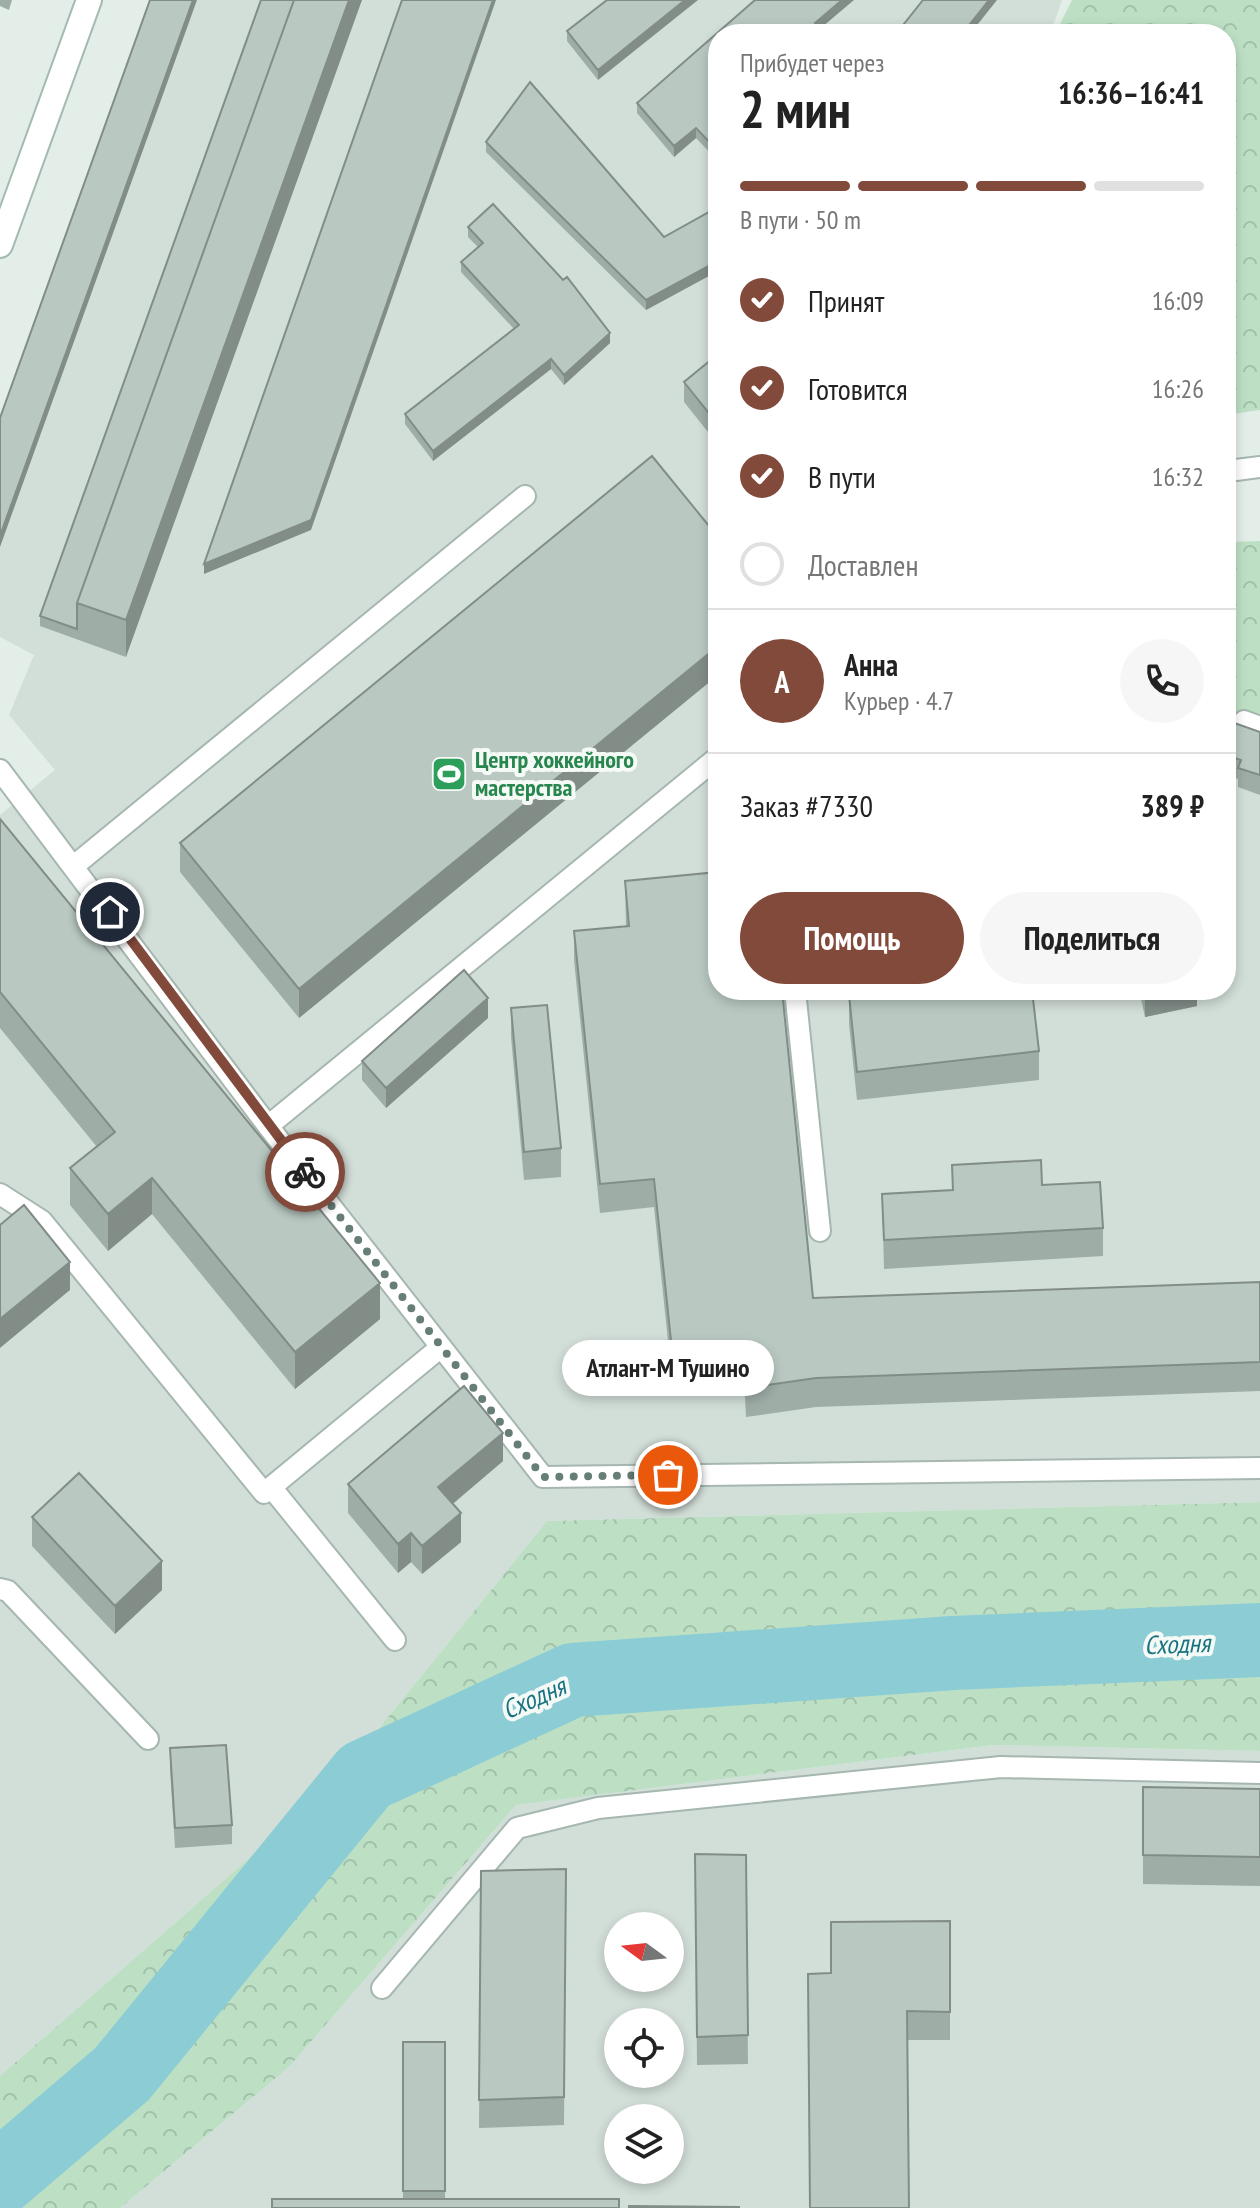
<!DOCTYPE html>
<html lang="ru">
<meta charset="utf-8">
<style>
:root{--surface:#fff;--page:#f6f6f6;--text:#222;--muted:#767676;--line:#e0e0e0;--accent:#824a3b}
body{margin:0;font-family:"PT Sans Narrow",sans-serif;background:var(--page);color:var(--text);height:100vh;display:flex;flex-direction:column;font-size:30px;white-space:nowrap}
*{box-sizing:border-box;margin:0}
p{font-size:26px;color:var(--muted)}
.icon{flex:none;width:44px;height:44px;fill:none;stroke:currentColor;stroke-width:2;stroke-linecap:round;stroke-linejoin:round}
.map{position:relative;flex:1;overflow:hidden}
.sheet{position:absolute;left:708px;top:24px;width:528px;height:976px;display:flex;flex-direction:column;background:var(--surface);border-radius:32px;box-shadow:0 4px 12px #0003}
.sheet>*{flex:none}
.needle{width:52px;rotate:285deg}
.buttons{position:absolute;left:604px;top:1912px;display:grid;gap:16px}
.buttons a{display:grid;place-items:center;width:80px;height:80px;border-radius:50%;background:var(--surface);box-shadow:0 4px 12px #0003;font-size:40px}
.pin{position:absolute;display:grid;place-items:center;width:68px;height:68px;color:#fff;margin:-34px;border:4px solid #fff;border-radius:50%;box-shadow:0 2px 8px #0007}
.courier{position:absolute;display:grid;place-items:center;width:80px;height:80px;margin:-40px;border:6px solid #824a3b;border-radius:50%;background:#fff;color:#222;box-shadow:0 2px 10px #0007}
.bubble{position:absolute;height:56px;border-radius:28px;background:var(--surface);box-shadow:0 4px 12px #0003;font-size:26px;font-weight:700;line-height:56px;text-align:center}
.overview em{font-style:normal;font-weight:700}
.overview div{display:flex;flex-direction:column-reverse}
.overview{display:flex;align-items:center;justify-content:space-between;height:136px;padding:0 32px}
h1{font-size:52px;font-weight:700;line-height:60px}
.bar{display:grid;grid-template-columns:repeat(4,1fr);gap:12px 8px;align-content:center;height:96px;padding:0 32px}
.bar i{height:10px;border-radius:6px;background:var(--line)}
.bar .selected{background:var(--accent)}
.bar p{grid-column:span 4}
.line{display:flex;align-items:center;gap:20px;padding:0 32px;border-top:2px solid var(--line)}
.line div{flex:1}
.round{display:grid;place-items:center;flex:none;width:84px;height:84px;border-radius:42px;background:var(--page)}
ol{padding:0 32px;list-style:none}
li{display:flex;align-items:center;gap:24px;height:88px}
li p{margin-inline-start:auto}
li .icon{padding:8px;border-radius:50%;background:var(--accent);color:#fff;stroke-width:4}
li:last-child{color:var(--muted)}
li i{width:44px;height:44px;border:4px solid var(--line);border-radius:50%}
.cta{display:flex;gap:16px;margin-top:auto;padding:16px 32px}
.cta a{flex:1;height:92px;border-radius:48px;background:var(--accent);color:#fff;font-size:32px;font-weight:700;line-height:92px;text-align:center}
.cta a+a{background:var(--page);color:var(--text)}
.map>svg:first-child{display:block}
.built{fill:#d2ded8;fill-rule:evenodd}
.forest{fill:url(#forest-crowns)}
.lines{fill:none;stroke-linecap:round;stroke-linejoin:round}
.river{stroke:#8bccd5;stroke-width:74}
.lane-casing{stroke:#a6b7b0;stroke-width:24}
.secondary-casing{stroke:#a2bab1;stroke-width:28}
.lane{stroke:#fff;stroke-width:20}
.secondary{stroke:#fff;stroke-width:24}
.wall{fill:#9fada7}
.shaded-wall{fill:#828d88}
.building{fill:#b9c9c2;stroke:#828d88;stroke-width:2}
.done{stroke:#667e75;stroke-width:8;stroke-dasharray:0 14.4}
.route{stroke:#824a3b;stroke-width:10}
.labels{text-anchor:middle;stroke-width:8;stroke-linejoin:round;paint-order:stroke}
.leisure-label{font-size:24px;font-weight:bold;fill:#27864d;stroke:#f5faf7;text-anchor:start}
.water-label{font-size:26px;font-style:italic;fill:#1a7380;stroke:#f5faf7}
</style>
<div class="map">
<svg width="1260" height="2208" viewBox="0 0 1260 2208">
<defs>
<pattern id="forest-crowns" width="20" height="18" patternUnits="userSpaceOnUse" patternTransform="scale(2)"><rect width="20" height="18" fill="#bde0c5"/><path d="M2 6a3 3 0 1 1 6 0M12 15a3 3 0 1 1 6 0" fill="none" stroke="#a2c1aa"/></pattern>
</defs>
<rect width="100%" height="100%" fill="#e4eee9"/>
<path class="built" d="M154,0h908l-12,34h-332v956h508v-261l34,12v761l-713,19 -214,264 -333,291v-1261l55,-45 -46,-55 25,-60 -34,-18v-209z
M994,1745l266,6v457h-1140l169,-141 227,-262zM618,1926h52v52h-52zM618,2022h52v52h-52zM618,2118h52v52h-52z"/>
<path class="forest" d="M1072,0h188v410l-34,5v-381h-171z
M1260,541v200l-34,-12v-187z
M1260,1502v249l-266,-6 -478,60 -227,262 -169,141h-120v-132l333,-291 214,-264z"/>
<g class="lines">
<path class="river" d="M0,2178l122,-104 243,-298 208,-96 380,-27 307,-13"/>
<g class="lane-casing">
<path id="lane" d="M1236,470l24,-3
M1244,721l16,6
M0,770l268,356 275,351 717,-9
M75,865l450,-369
M795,990l25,241
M268,1126l450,-369
M0,1194l42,27 222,272 177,-146
M271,1487l124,153
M0,1589l8,2 140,148
M382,1988l135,-160 81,-20 403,-41 259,6"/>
</g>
<g class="secondary-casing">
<path id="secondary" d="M0,245l89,-245"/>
</g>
<use href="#lane" class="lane"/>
<use href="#secondary" class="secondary"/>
</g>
<path class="wall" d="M0,0h12l-3,10 -9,-4z
M261,0l-135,657 -86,-31v-10z
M607,0l-9,80 -31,-39v-10z
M718,34v127l-22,-23 -22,19 -37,-44v-10z
M486,142l178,95 54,-30v64l-72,39 -160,-158z
M468,227l142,116 -46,42 -13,-16 -118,92 -28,-37v-10l109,-85 -53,-57v-10l17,-15 -10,-10z
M718,354v69l-10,9 -24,-30v-20z
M718,537v138l-419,343 -119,-146v-29z
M1226,720l34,12v63l-22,-8v-8l-12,-5z
M0,819l380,500 -85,70 -143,-175 -44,37 -38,-46v-37l27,-21 -97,-119z
M714,853l99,445 447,-16v109l-444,16 -70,10 -2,-40 -72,2 -18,-172 -54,6 -26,-253v-29l52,-5 -1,-45 89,-9z
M1139,990h58v16l-52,11z
M849,995l190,56v29l-182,20 -8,-76z
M511,1008l50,140v29l-37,3 -13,-143z
M488,1018l-102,90 -24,-28v-19z
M952,1165l90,20 61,43v28l-219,13 -2,-75 70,-4z
M503,1461l-50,43 8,38 -39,32 -11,-12 -13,11 -50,-60v-29z
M32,1517l130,73 -47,44 -83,-88z
M170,1748l62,77v19l-57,4 -5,-80z
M1143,1787l117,2v97l-117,-2z
M695,1854l51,1 2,209 -51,1z
M566,1869l-2,256 -85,3 2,-257z
M950,1921v119h-43l-76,-67z
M403,2042h42v157h-42z"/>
<path class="shaded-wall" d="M193,0h4l-197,547v-11z
M349,0h13l-236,657v-37z
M493,0h3l-185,530 -107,44v-10z
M685,0h13l-100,80v-10z
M842,0h12l-39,33v-10z
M989,0h8l-27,34h-8z
M696,128v10l-22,19v-11z
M718,261v10l-72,39v-10z
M610,333v10l-46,42v-10z
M551,359v10l-118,92v-10z
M718,404v19l-10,9v-20z
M718,646v29l-419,343v-29z
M1145,990h52v16l-52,11z
M488,998v20l-102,90v-20z
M152,1178v36l-44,37v-37z
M70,1262v28l-70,58v-29z
M380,1283v36l-85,70v-37z
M503,1433v28l-65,55v-29z
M461,1513v29l-39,32v-28z
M411,1533v29l-13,11v-29z
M162,1561v29l-47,44v-28z"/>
<path class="building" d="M150,0h43l-193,536v-118z
M261,0h33l-217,603v26l-37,-13z
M294,0h55l-223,620 -49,-17z
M402,0h91l-182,520 -107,44z
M607,0h78l-87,70 -31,-39z
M755,0h87l-27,23 11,11h-108v117l-22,-23 -22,18 -37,-43z
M923,0h66l-27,34h-66z
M530,82l134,155 54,-30v54l-72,39 -160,-158z
M493,204l70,76 4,-3 43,56 -46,42 -13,-16 -118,92 -28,-37 114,-89 -58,-63 22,-19 -15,-16z
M718,354v50l-10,8 -24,-30z
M652,456l66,81v109l-419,343 -119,-146z
M1226,720l34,12v43l-22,-7 3,-8 -15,-5z
M0,819l380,464 -85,69 -143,-174 -44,36 -38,-46 45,-36 -115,-140z
M718,852v138h64l31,308 447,-16v80l-444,16 -70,10 -2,-40 -72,2 -18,-171 -54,5 -26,-253 55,-5 -4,-45 92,-9 -3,-19z
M464,970l24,28 -102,90 -24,-27z
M894,990h138l7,61 -182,21 -8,-77z
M547,1005l14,143 -37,4 -13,-144z
M1041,1160l1,25 58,-3 3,46 -219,12 -2,-46 71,-4 -1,-25z
M24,1205l46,57 -70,57v-94z
M464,1386l39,47 -65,54 23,26 -39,33 -11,-13 -13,11 -50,-60z
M79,1473l83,88 -47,45 -83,-89z
M226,1745l6,80 -57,3 -5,-80z
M1143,1787l117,2v68l-117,-2z
M695,1854l51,1 2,180 -51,2z
M566,1869l-2,228 -85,3 2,-229z
M950,1921v91l-43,-1 2,197h-99l-2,-234 23,-1v-51z
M403,2042h42v149h-42z
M272,2199h347v9h-347z
M629,2206l110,1v1h-110z"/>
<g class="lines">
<path class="done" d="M305,1172l238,305 125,-2"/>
<path class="route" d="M110,912l195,260"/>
</g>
<defs>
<g id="stadium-square" transform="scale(1.8)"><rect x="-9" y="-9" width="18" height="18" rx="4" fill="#2e9e5b" stroke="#f5faf7"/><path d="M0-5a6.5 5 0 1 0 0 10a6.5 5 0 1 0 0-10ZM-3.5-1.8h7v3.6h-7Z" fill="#fff"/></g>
</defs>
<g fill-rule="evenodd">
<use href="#stadium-square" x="449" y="774"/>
</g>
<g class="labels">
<g class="leisure-label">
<text x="475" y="768">Центр хоккейного<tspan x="475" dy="28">мастерства</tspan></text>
</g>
<g class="water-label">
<text transform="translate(1177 1644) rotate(-2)" y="9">Сходня</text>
<text transform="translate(534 1698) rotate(-24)" y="9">Сходня</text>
</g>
</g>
</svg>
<div class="buttons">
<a><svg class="needle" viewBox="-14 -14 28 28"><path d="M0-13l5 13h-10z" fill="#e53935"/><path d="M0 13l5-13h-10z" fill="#767676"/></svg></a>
<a><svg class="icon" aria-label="locate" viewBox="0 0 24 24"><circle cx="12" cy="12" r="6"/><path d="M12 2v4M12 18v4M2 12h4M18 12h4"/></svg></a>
<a><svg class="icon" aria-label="layers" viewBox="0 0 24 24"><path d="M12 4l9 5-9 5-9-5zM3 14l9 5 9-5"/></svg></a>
</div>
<div class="pin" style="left:668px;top:1475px;background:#ea580c"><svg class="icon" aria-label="bag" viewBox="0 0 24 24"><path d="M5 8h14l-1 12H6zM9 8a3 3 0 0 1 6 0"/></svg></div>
<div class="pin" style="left:110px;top:912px;background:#1f2937"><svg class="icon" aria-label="home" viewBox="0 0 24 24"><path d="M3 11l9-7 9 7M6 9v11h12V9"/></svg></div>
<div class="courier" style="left:305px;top:1172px"><svg class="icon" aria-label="bike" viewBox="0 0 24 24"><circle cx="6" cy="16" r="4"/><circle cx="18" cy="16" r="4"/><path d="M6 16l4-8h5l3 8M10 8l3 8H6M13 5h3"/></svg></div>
<div class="bubble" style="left:562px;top:1340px;width:212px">Атлант-М Тушино</div>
<section class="sheet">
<div class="overview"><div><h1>2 мин</h1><p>Прибудет через</p></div><em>16:36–16:41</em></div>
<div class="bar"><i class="selected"></i><i class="selected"></i><i class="selected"></i><i></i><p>В пути · 50 m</p></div>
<ol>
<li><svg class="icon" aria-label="check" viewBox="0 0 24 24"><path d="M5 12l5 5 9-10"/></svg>Принят<p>16:09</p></li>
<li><svg class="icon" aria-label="check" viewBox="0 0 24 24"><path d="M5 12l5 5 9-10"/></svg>Готовится<p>16:26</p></li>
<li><svg class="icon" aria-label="check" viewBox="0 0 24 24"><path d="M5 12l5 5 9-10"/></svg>В пути<p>16:32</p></li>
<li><i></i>Доставлен</li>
</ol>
<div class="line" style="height:144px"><b class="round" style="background:var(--accent);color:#fff">А</b><div><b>Анна</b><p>Курьер · 4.7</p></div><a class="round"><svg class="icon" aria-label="phone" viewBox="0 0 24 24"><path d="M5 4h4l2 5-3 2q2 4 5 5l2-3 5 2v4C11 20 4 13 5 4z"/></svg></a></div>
<div class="line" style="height:104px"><div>Заказ #7330</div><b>389 ₽</b></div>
<div class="cta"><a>Помощь</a><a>Поделиться</a></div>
</section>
</div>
